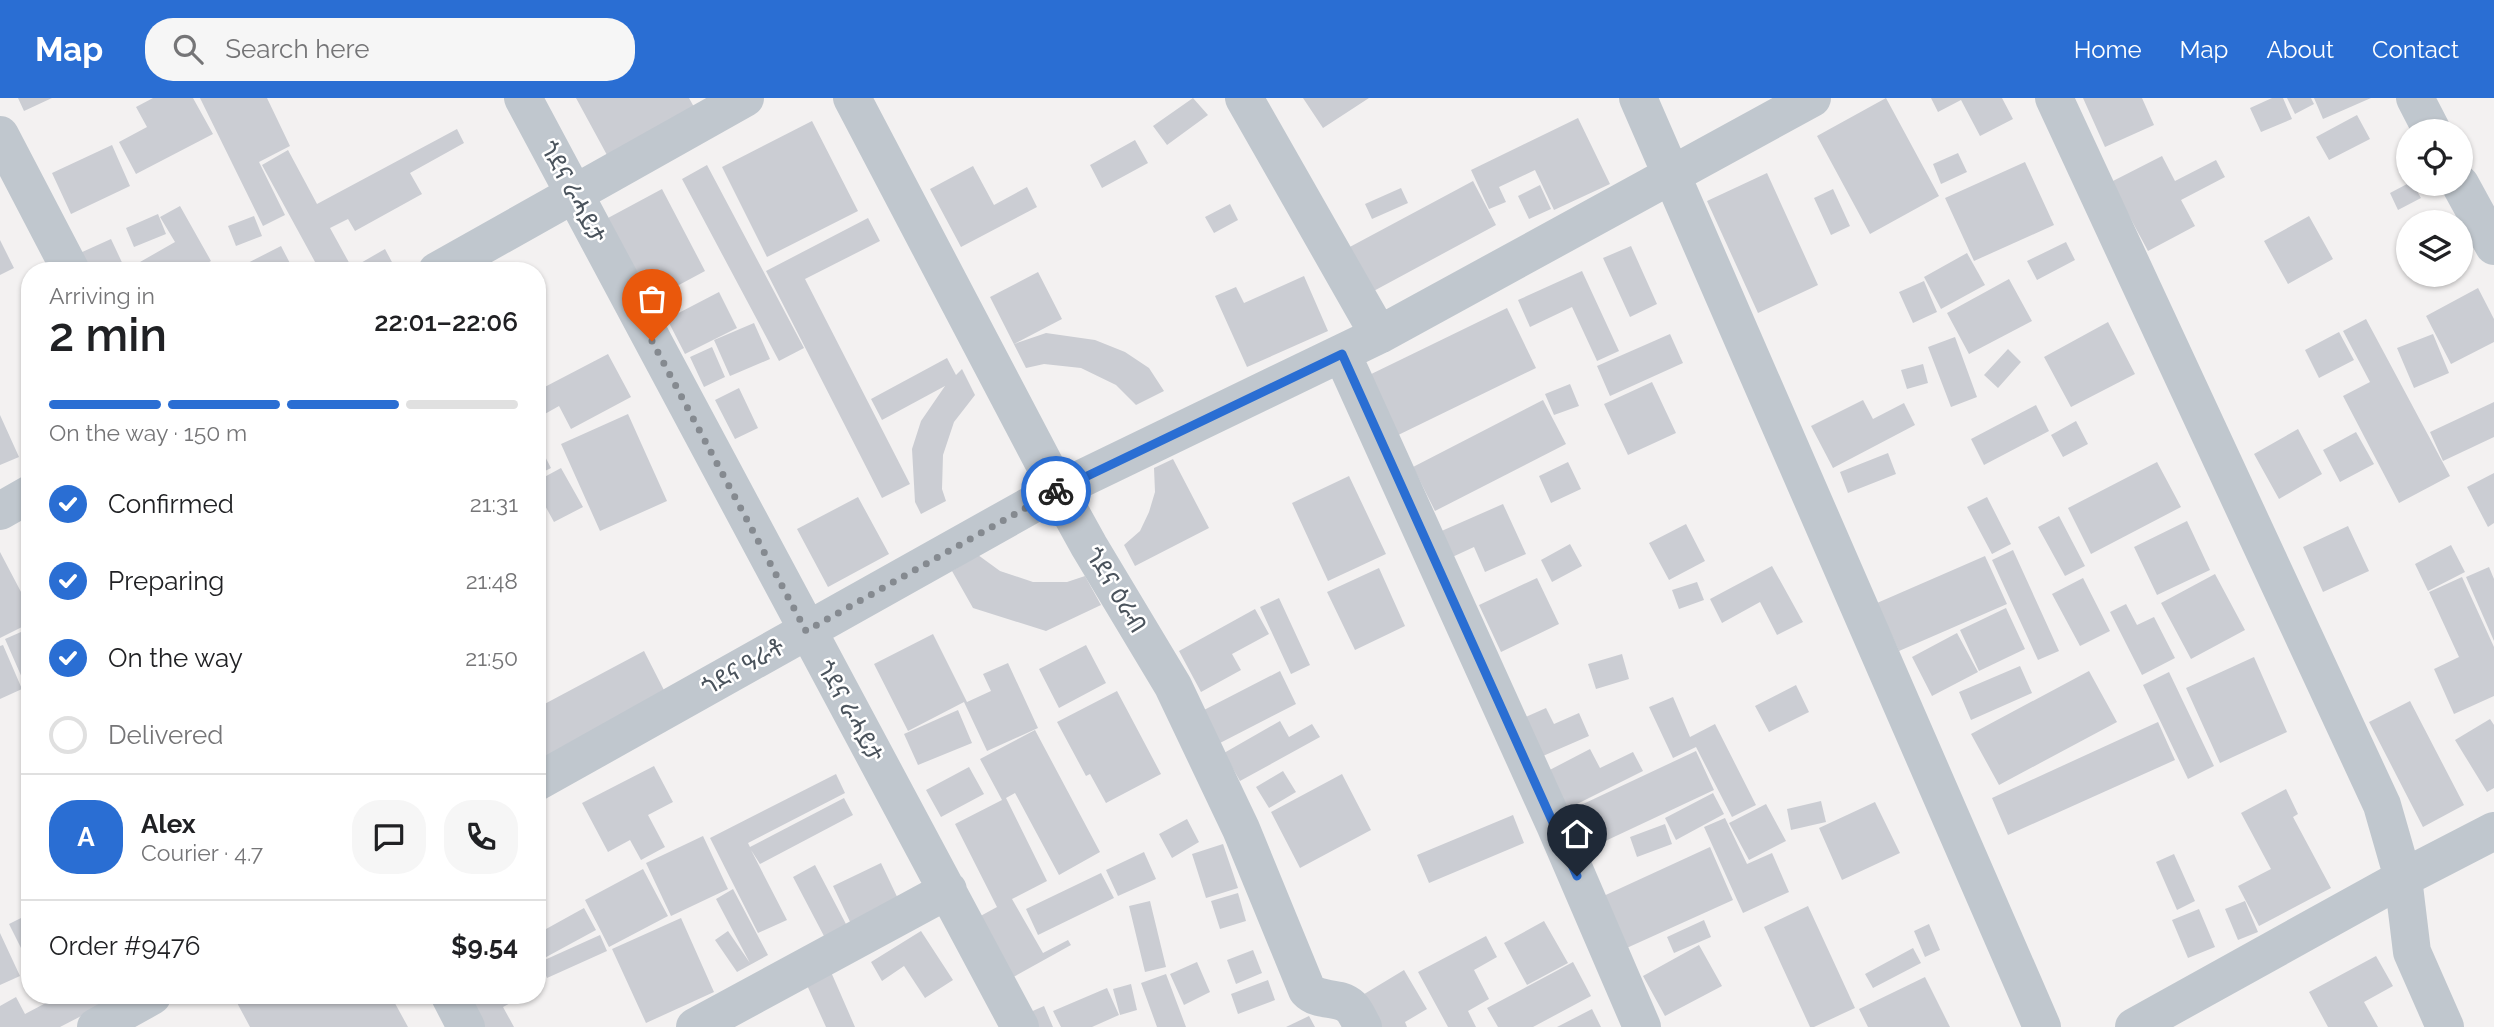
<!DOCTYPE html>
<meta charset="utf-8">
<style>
:root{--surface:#fff;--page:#f6f6f6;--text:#202124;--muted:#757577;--line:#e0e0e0;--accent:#2a6ed3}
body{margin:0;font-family:Raleway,"Noto Sans Ethiopic",sans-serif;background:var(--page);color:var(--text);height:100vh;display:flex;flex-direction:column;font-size:26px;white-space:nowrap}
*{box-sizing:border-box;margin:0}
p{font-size:23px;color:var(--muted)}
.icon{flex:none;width:38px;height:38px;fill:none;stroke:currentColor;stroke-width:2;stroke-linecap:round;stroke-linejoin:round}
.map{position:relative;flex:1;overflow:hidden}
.sheet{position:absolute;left:21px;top:164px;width:525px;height:742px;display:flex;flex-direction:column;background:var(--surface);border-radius:28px;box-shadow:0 2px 5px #0004}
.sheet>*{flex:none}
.controls{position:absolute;left:2396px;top:21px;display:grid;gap:14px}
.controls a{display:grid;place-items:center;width:77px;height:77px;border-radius:50%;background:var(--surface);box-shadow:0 2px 5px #0004;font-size:35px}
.pin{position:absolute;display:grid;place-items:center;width:60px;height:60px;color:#fff;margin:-72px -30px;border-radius:50% 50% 50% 0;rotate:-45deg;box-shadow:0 0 7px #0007}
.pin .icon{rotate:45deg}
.courier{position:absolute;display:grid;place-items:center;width:70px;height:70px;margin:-35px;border:5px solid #2a6ed3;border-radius:50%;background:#fff;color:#222;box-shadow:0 2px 9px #0007}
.summary em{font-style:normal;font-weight:600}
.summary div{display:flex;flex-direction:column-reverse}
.summary{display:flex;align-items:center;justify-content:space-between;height:119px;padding:0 28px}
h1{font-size:46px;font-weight:600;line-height:52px}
.bar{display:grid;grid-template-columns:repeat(4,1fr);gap:10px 7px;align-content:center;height:84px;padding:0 28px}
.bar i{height:9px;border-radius:5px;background:var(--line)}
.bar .current{background:var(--accent)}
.bar p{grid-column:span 4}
.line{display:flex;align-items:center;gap:18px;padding:0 28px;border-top:2px solid var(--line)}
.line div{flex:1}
.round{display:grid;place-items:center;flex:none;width:74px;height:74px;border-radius:28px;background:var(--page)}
ol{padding:0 28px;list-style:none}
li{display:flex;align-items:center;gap:21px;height:77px}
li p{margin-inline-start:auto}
li .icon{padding:7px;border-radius:50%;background:var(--accent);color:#fff;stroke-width:4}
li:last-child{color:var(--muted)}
li i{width:38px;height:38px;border:4px solid var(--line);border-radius:50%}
header{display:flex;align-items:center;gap:42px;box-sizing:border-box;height:98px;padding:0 35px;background:var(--accent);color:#fff}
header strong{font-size:33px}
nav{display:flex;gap:38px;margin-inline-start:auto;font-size:24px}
.search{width:490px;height:63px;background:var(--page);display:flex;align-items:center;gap:18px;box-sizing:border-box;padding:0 24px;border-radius:28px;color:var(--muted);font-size:26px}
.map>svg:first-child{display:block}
.building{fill:#cbcdd3}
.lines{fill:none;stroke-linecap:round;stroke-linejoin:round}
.minor{stroke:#c0c7ce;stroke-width:38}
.done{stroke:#858a90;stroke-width:7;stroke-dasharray:0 12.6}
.route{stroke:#2a6ed3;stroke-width:9}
.labels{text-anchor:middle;stroke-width:5;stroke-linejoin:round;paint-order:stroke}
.street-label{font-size:24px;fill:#4a535c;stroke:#fff}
</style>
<header>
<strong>Map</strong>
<div class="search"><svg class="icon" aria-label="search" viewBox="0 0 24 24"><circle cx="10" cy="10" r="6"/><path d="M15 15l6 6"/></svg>Search here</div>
<nav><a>Home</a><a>Map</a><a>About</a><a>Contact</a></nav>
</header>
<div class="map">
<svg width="2494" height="929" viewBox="0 0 2494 929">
<rect width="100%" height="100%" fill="#f3f1f1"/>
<path class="building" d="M18,0h34l-28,13z
M153,0h40l20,36 -77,40 -17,-32 28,-15 -11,-20z
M200,0h67l23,48 -31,16 26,53 -22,11z
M576,0h113l5,9 -87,48z
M1193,0l15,17 -41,30 -14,-19z
M1303,0h66l-46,30z
M1886,0l53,98 -69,38 -53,-98z
M1931,0h71l11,21 -33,17 -19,-36 -23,12z
M2083,0h59l12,27 -49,22z
M2272,0h11l9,21 -31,13 -11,-24z
M2287,0h24l3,6 -19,10z
M2314,0h57l-48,21z
M2357,17l13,24 -41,21 -13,-23z
M1578,20l32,66 -56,26 -19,-40 -36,17 7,15 -17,7 -18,-39z
M812,23l46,90 -91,46 -45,-90z
M457,31l7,14 -54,30 12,21 -67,37 -7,-12 -18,9 22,40 33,-19 8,15 -13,7h-60l-58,-106 26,-15 29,54z
M1135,42l13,23 -46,25 -12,-23z
M112,47l18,41 -59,28 -19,-41z
M1958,55l9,19 -26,12 -8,-20z
M2162,58l13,25 41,-21 9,17 -44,23 14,26 -47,25 -37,-69z
M2025,64l29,63 -80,36 -29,-63z
M707,67l97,183 -25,13 -97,-182z
M973,68l21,39 33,-18 10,20 -76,40 -31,-58z
M1767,75l51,112 -60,28 -51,-112z
M1473,83l23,44 -126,68 -24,-44z
M2407,86h6l8,14 -23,12 -8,-17z
M1540,87l11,24 -22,10 -11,-23z
M1401,90l7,15 -36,16 -7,-15z
M662,91l43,82 -54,29 -43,-82z
M1833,91l17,37 -19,9 -17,-37z
M1230,106l8,16 -24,13 -9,-16z
M180,108l31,55 -18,10h-48l-5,-9 35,-20 -15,-25z
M158,116l8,20 -32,13 -8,-19z
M254,118l8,20 -26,10 -8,-20z
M2309,118l24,43 -45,25 -24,-43z
M868,120l12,23 -75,38 105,205 -28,14 -116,-227z
M111,141l15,32h-37l-9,-18z
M0,142l14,28 -14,7z
M2066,144l9,18 -38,20 -10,-19z
M281,148l13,25h-62z
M1631,148l26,58 -27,13 -27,-59z
M1967,155l18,32 -44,24 -17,-32z
M1582,173l37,80 -22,10 -25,-54 -42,20 -12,-27z
M1038,174l24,47 -48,25 32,-11 49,7 30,12 24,16 15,23 -28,14 -20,-20 -35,-17 -37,-4 -18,4 -36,-71z
M1304,178l24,55 -81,36 -32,-71 21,-9 8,16z
M2009,181l23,42 -63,33 -22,-41z
M1924,183l13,31 -24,11 -14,-31z
M2478,190l16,31v23l-43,22 -25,-48z
M719,194l18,36 -52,26 -18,-35z
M1507,210l29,60 -146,71 -29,-60z
M2366,221l84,157 -51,27 -56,-107 27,-14 -27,-51z
M2108,224l27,52 -64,33 -27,-50z
M754,225l16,36 -40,17 -16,-36z
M2339,234l15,28 -35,18 -14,-28z
M1670,236l13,29 -73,33 -13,-30z
M2433,236l16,39 -35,15 -17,-40z
M1955,239l22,60 -26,10 -23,-60z
M712,249l13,30 -21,10 -14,-30z
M2008,251l13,13 -23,26 -14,-13z
M608,256l23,43 -60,32 -12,-23 -16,9 -6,-10v-14z
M947,260l9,17 6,-6 13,26 -21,27 -11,33 -1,34 4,12 -25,13 -6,-12 -3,-53 9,-28 24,-35 -63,34 -11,-21z
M1923,266l5,19 -21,6 -6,-19z
M1652,284l24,51 -48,22 -24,-51z
M1570,286l9,22 -25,9 -9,-21z
M739,290l19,40 -23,11 -20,-39z
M1543,302l23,44 -131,67 -22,-44z
M1863,302l10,19 31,-16 11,22 -82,43 -22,-42z
M2494,304v35l-51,24 -13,-29z
M2036,307l13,26 -65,34 -13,-26z
M628,316l39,87 -67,30 -39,-87z
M0,317l19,42 -19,8z
M2076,323l12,23 -25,13 -12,-22z
M2298,331l24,45 -43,25 -25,-45z
M2356,334l18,32 -34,18 -17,-32z
M537,343l14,27 -14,7z
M1888,355l8,21 -48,19 -8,-21z
M1173,361l36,69 -74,38 -11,-21 16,-14 9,-19 6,-20 -1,-24z
M1568,364l13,27 -30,14 -12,-27z
M2157,364l24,45 -90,47 -23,-46z
M561,370l22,39 -29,15 -17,-31v-10z
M2494,375v50l-6,4 -21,-40z
M1349,378l37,78 -58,27 -36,-78z
M858,399l31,57 -61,33 -31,-58z
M1987,399l24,47 -19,10 -25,-47z
M1503,406l23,50 -41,18 -11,-25 -26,12 -11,-26z
M2059,418l26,50 -20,10 -27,-49z
M2187,423l23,49 -53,25 -23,-48z
M1686,426l19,37 -36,19 -20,-37z
M2348,428l21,45 -46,21 -20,-45z
M1570,446l12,22 -30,16 -11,-22z
M2451,447l14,27 -37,19 -13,-27z
M2013,452l46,101 -21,9 -46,-100z
M0,454l30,57v14l-30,15z
M978,457l22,16 33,11h34l18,-6 16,29 -55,26 -73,-23 -21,-37z
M1985,458l22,48 -108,47 -22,-48z
M1772,468l31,56 -26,13 -17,-33 -38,21 -12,-24z
M2489,469l5,12v62l-28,-64z
M1379,470l26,58 -50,24 -28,-58z
M2215,476l30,56 -54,29 -30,-56z
M2462,479l32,70v49l-40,18 -20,-45 25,-12 -30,-65z
M1537,480l22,46 -58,28 -22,-47z
M2083,480l27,53 -30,15 -28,-52z
M1697,484l7,18 -25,9 -7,-19z
M1279,500l31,67 -19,9 -31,-67z
M2126,506l11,21 17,-8 21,41 -33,17 -32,-63z
M2006,510l19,41 -46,22 -19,-41z
M1255,511l14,25 -37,20 9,16 -40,22 -22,-41z
M30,530v68l-25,-57z
M1957,535l21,39 -46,24 -20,-39z
M933,536l34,68 24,-11 -8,-17 25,-11 30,65 -51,23 -23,-49 -56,29 -34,-67z
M3,547l19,44 -22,10v-53z
M1086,547l20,38 -47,25 -20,-39z
M644,553l23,45 -130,67v-55z
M1622,556l7,25 -33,10 -8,-25z
M2254,559l33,75 -67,31 -34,-75z
M2020,568l12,27 -61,27 -12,-28z
M1280,573l16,33 -76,39 -16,-33z
M2089,573l28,51 -118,63 -28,-51z
M2169,574l45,94 -26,13 -45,-94z
M1796,587l13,27 -40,20 -14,-26z
M1117,593l44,83 -55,29 -16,-29 -4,2 -29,-54z
M1673,599l17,40 25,-13 41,81 -24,12 -36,-70 -23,11 -24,-51z
M2410,603l54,104 -41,22 -54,-105z
M1546,610l8,16 25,-11 10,23 -53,23 -17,-39z
M958,612l14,33 -54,22 -14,-31z
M2490,621l4,6v63l-7,4 -32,-52z
M1280,623l9,16 23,-13 8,13 -80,44 -16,-28z
M2158,624l17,38 -167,75 -16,-37z
M1035,632l65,122 -41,23 -44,-82 -9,5 41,83 -35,18 31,54 25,-13 3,5 -63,35 -33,-61 22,-12 -42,-83 47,-24 -22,-41z
M1590,651l10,19 33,-16 10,19 -82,41 -19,-38z
M1696,653l18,39 -130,61 -18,-39z
M654,668l19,36 -25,13 17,32 -24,13 -11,-20 -22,12 -26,-49z
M969,669l15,27 -43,23 -15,-27z
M1283,673l13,21 -27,16 -13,-21z
M836,676l9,19 -97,50 2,4 94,-49 9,17 -93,49 -9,-14 36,70 -29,13 -48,-95z
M1342,676l29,56 -71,38 -29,-56z
M2286,691l12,25 -5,3 38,71 -72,38 -21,-40 33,-17 -30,-56z
M1713,695l11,21 -48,26 -11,-22z
M1821,703l5,21 -35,8 -4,-21z
M1875,704l25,51 -58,27 -23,-52z
M1766,706l20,37 -37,19 -20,-37z
M1513,717l11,28 -95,40 -12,-28z
M1725,720l22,46 25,-11 17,39 -46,21 -39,-86z
M1187,721l12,23 -27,16 -13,-24z
M1665,726l7,20 -35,13 -7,-20z
M703,738l25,53 -57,27 -25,-53z
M1223,746l15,44 -32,10 -14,-44z
M1710,749l23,53 -113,51 -23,-52z
M1144,754l12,27 -38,17 -12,-26z
M2174,756l21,47 -18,9 -21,-48z
M881,765l20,42 -48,23 -20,-42z
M815,767l42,80 -22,12 -42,-80z
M643,771l25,47 -59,31 -24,-47z
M1101,775l13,25 -76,37 -12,-26z
M733,791l35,66 -31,17 -22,-32 13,-9 22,32 -34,-64z
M1238,795l8,28 -26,8 -9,-28z
M1150,803l16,66 -21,5 -16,-66z
M2245,803l13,31 -20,8 -13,-31z
M1808,808l47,102 -41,19h-4l-46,-100z
M584,810l12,22 -59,32v-28z
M2199,811l16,38 -27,11 -16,-38z
M27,817l3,6v25l-8,4 -13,-26z
M681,820l33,74 -68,31 -34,-74z
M1704,822l7,17 -37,16 -7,-16z
M1544,823l24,42 -41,22 -23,-42z
M1929,826l11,26 -15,7 -11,-26z
M921,833l32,49 -28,18 -21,-32 -22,15 -11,-19z
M0,835l20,43 -20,9z
M600,837l7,16 -60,27 -7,-16z
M1486,838l11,21 -23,13 15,29 -21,12 8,16h-28l-30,-55z
M1699,847l23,41 -57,30 -22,-40z
M1913,850l8,15 -48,25 -8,-14z
M1253,852l9,23 -26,11 -9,-24z
M2376,858l17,30 -29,16 14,25h-50l-19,-35z
M1197,864l13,30 -26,13 -14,-31z
M1573,864l18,34 -58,31h-35l-11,-19z
M1404,872l23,39 -22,13 2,5h-34l-17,-28z
M831,874l24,55h-29l-20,-44z
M1166,876l20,53h-29l-16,-44z
M1925,879l25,50h-82l-9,-18z
M1268,882l7,20 -37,14 -7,-20z
M1131,886l6,26 -17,5 -7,-26z
M1107,890l12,27 -27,12h-31l-8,-16z
M59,898h61l-60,31h-60v-21l16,-9 9,17z
M241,898h108l2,3 5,-3h35l17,31h-158l-15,-28z
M467,898h57l-21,11 11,20h-30z
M1044,908l9,21h-40l-3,-6z
M1592,911l9,18h-44z
M1309,918l6,11h-29z"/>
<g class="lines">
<path class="minor" d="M523,0l497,929
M852,0l206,392 31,56 84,140 68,143 66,161c12,13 31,5 44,17 5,5 8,13 12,20
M1244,0l135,237
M1638,0l404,929
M2054,0l328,707 21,73 9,74 33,75
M2415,0l17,33
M0,37l71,136
M2460,86l34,62
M437,173l308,-173
M1342,256l213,471 87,202
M0,413l30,-17
M537,684l521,-292 321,-155 433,-237
M450,898l16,31
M96,929l56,-31
M695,929l253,-137
M2134,929l269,-149 91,-47"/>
</g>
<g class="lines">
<path class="done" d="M652,243l154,290 250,-140"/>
<path class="route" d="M1056,393l286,-137 235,522"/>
</g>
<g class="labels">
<g class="street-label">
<text transform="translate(573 94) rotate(62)" y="8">ጎደና ራሓይታ</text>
<text transform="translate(1116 492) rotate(59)" y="8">ጎደና ዕራብ</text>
<text transform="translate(743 569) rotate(-29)" y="8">ጎደና ዓራቶ</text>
<text transform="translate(850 613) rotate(61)" y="8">ጎደና ራሓይታ</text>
</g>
</g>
</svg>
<div class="controls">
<a><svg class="icon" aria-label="locate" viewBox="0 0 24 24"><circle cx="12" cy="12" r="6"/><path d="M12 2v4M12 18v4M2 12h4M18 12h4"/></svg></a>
<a><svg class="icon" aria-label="layers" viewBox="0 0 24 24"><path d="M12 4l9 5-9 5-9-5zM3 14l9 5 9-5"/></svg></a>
</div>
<div class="pin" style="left:652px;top:243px;background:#ea580c"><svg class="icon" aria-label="bag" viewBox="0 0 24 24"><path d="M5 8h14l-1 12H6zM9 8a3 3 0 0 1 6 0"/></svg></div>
<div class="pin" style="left:1577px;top:778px;background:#1f2937"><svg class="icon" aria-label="home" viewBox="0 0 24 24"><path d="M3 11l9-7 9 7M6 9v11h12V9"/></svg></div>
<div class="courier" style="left:1056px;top:393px"><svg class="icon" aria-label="bike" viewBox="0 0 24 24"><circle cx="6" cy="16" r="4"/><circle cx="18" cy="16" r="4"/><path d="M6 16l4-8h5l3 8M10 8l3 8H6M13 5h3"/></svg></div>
<section class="sheet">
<div class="summary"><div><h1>2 min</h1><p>Arriving in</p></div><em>22:01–22:06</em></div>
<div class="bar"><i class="current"></i><i class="current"></i><i class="current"></i><i></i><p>On the way · 150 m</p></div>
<ol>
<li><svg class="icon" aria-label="check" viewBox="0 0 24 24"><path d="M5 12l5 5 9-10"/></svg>Confirmed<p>21:31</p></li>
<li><svg class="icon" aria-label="check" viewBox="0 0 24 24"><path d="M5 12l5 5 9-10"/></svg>Preparing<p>21:48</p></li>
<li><svg class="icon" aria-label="check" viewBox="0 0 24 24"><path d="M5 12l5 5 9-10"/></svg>On the way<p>21:50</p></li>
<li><i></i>Delivered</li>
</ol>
<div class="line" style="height:126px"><b class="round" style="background:var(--accent);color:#fff">A</b><div><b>Alex</b><p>Courier · 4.7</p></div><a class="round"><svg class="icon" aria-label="chat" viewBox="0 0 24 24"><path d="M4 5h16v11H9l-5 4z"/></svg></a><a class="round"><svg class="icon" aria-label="phone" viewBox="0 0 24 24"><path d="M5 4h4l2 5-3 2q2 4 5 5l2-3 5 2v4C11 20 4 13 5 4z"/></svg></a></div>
<div class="line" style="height:91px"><div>Order #9476</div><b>$9.54</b></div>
</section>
</div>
